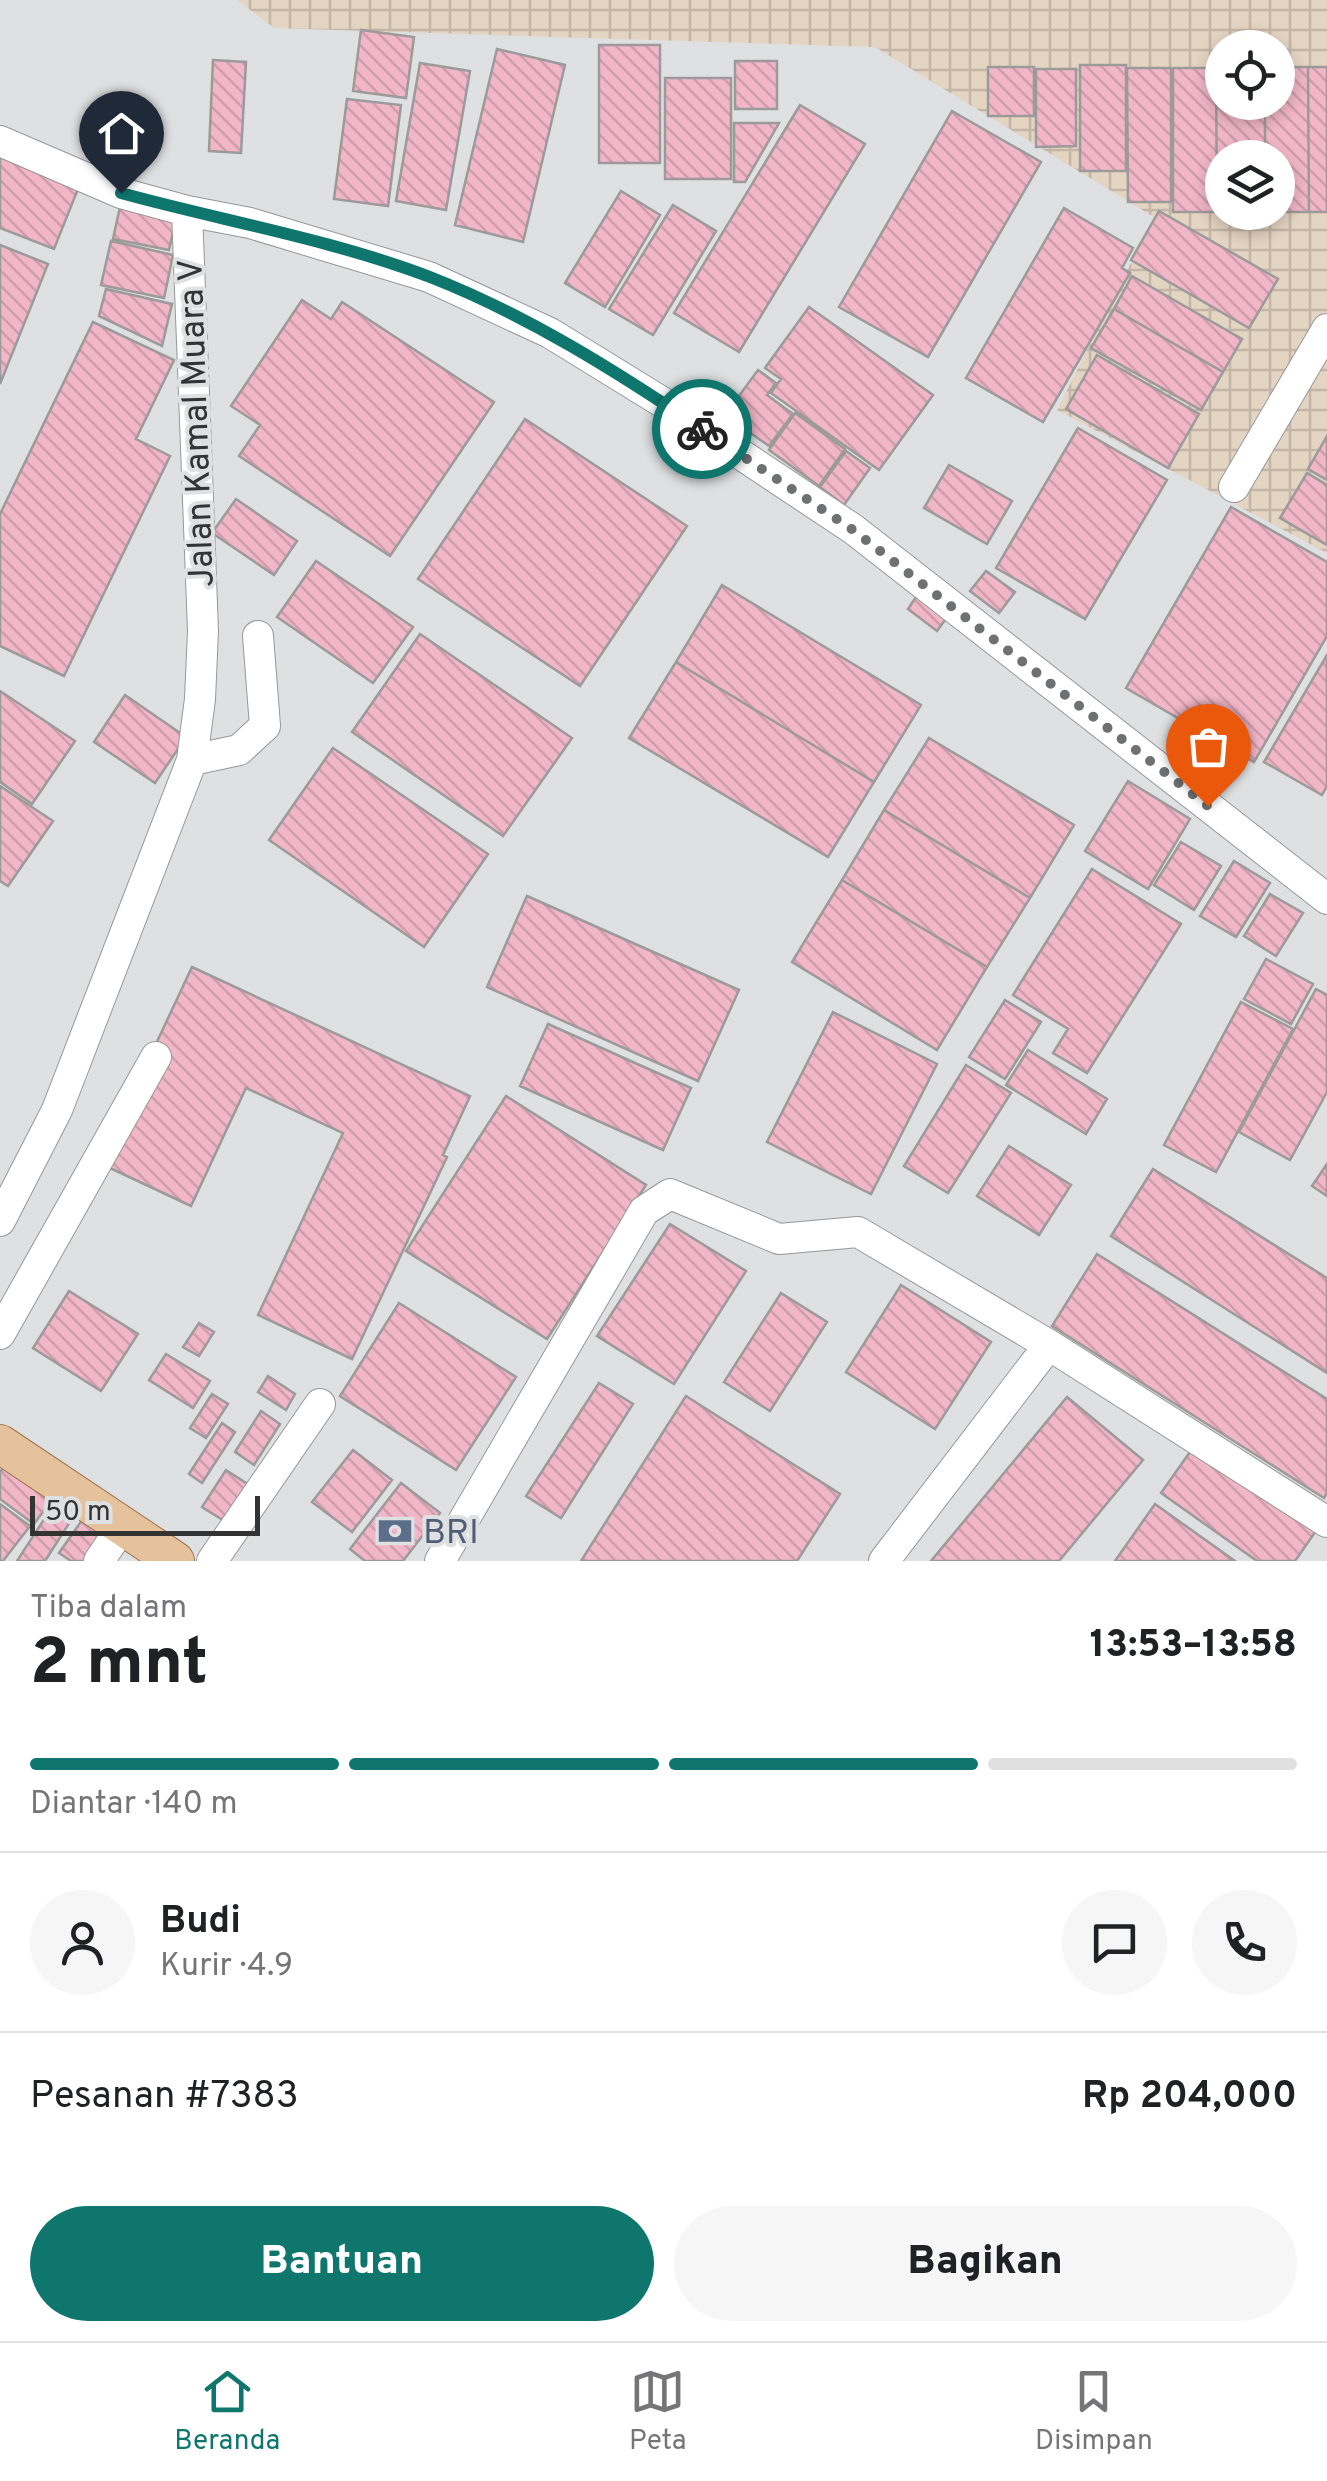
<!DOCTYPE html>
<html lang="id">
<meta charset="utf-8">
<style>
:root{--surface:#fff;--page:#f6f6f6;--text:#202124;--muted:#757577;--line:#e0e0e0;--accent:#0f766e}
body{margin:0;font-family:Overpass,sans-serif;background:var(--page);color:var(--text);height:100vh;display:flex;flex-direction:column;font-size:38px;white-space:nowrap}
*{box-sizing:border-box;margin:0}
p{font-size:32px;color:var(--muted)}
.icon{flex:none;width:55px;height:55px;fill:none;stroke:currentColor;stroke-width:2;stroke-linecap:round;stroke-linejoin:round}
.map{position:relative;height:1561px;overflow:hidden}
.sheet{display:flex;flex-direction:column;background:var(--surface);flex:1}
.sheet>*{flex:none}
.buttons{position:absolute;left:1205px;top:30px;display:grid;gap:20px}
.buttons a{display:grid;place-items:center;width:90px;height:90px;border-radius:50%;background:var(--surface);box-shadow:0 5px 15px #0003;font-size:50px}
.scale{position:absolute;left:30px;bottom:25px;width:230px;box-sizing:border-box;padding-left:10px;border:5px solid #333334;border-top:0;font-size:28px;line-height:35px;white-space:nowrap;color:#333334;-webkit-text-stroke:8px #dfe0e2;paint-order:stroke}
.pin{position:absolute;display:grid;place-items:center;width:85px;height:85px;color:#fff;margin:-102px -42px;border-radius:50% 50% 50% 0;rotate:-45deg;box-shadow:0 0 10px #0007}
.pin .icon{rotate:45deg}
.courier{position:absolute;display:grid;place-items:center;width:100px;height:100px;margin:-50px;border:8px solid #0f766e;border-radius:50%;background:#fff;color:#222;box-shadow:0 2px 12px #0007}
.head em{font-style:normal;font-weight:800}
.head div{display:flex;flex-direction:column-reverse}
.head{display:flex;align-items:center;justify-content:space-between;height:170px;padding:0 30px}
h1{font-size:65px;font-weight:800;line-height:75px}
.bar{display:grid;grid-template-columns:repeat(4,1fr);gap:15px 10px;align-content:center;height:120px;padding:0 30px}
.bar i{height:12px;border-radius:8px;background:var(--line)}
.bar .active{background:var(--accent)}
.bar p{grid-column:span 4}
.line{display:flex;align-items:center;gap:25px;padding:0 30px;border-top:2px solid var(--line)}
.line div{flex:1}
.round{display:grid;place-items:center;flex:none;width:105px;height:105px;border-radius:52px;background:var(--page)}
.cta{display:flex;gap:20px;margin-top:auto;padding:20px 30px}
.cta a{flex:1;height:115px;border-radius:60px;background:var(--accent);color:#fff;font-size:40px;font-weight:800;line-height:115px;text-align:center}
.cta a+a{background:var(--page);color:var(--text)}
.tab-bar{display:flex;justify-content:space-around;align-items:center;height:140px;border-top:2px solid var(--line);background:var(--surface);font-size:28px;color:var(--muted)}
.tab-bar a{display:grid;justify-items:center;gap:5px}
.tab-bar .active{color:var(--accent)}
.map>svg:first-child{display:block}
.industrial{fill:url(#industrial-grid);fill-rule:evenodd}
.building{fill:url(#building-back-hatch);stroke:#9c9a9b;stroke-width:2.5}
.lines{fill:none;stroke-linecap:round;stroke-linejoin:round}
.minor-casing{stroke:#979799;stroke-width:32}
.major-casing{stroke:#9c754d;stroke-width:40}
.minor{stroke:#fff;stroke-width:30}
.major{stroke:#e5c19c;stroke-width:38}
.done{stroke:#6f7071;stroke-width:10;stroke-dasharray:0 18}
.route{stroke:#0f766e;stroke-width:12}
.labels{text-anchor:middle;stroke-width:8;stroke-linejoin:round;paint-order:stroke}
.street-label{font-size:35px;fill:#333334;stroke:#dfe0e2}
.service-label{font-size:35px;fill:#4e5e75;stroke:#dfe0e2;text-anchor:start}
</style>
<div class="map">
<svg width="1327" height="1561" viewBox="0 0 1327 1561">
<defs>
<pattern id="industrial-grid" width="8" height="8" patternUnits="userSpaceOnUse" patternTransform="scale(2.5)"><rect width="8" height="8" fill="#e4d4c2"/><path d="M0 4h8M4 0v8" fill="none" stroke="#c4b6a7"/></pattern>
<pattern id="building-back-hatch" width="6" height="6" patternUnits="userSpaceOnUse" patternTransform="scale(2.5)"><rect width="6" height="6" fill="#f1b6c7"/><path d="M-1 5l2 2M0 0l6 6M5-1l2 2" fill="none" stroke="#cf9dac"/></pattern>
</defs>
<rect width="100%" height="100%" fill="#dfe0e2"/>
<path class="industrial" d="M237,0h1090v553l-270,-143 97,-193 -279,-170 -601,-19zM1222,48h56v54h-56zM1222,158h56v54h-56z"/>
<path class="building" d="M361,30l53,7 -8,61 -53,-7z
M599,45h61v118h-61z
M497,49l68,16 -42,177 -68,-17z
M213,60l33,2 -5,91 -32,-2z
M735,61h42v48h-42z
M420,63l50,8 -24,139 -50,-9z
M1080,65h46v106h-46z
M988,67h46v49h-46z
M1278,67h30l1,145h-31v-54h-13v-56h13z
M1308,67h19v145h-18z
M1127,68h44v134h-43z
M1173,68h43l1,144h-44z
M1216,68h6v34h43v56h-43v54h-5z
M1036,69h40v77l-40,1z
M665,78h66v101h-66z
M347,99l54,6 -13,101 -54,-7z
M800,105l65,39 -126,208 -65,-39z
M952,111l89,51 -113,195 -89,-50z
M734,123h45l-34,59h-11z
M0,153l80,31 -26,65 -54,-21z
M621,191l39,24 -55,92 -40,-24z
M673,205l43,26 -63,104 -44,-26z
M120,207l56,12 -7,31 -56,-11z
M1064,208l69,40 -11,20 8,5 -87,149 -77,-44z
M1159,211l119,68 -29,49 -118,-68z
M111,241l62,14 -9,43 -63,-13z
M0,245l48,19 -48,120z
M1132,276l110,63 -19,33 -109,-63z
M106,289l66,15 -10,42 -63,-30z
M302,300l29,19 11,-17 152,100 -104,154 -151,-100 21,-31 -29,-19z
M809,307l124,88 -54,75 -108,-77 10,-14 -16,-11z
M1114,309l109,63 -22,38 -110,-62z
M93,322l81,38 -38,79 34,17 -106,220 -64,-30v-132z
M1097,355l102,59 -31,54 -102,-59z
M758,370l18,13 -9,12 26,19 -24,32 -44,-31z
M795,413l50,36 -26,37 -50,-36z
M525,419l162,107 -107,160 -162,-107z
M1078,428l89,52 -82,139 -89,-51z
M1327,436v44l-19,-11z
M846,451l24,17 -26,37 -24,-18z
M949,465l63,36 -25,43 -63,-36z
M1307,473l20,12v60l-47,-27z
M236,499l61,42 -23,34 -62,-42z
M1231,507l96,55v74l-73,126 -128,-74z
M316,561l97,66 -40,56 -96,-66z
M986,571l29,21 -16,21 -29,-22z
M722,585l199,120 -47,77 -198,-120z
M918,594l30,22 -11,15 -29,-22z
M420,634l152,104 -69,98 -151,-104z
M1327,655v131l-5,9 -58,-33z
M676,662l198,120 -46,75 -199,-119z
M0,691l75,50 -43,63 -32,-22z
M125,695l61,42 -31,46 -61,-41z
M929,738l145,87 -44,73 -146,-88z
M333,748l155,106 -64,93 -155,-107z
M1128,781l62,38 -42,70 -63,-38z
M0,786l53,35 -45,65 -8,-5z
M884,810l146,88 -43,69 -145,-87z
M1181,842l40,24 -27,44 -40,-25z
M1234,861l36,22 -34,54 -36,-21z
M1092,869l89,55 -94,149 -34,-20 15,-24 -55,-34z
M842,880l145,87 -50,83 -145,-88z
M1270,894l33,19 -27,43 -32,-20z
M527,896l212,94 -41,91 -211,-94z
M1266,959l47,25 -22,40 -47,-25z
M192,967l278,129 -27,59 4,2 -95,202 -94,-44 85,-182 -97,-45 -55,118 -81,-38 45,-122z
M1316,989l11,6v97l-37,68 -51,-28z
M1005,1000l36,22 -36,57 -36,-22z
M1241,1002l52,27 -77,143 -52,-27z
M833,1012l104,52 -66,130 -104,-52z
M548,1024l143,64 -28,62 -143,-64z
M1028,1050l79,49 -21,35 -80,-49z
M966,1065l45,28 -63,100 -44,-27z
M506,1096l140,89 -99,154 -141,-88z
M1009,1146l62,39 -32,50 -62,-39z
M1327,1164v32l-15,-10z
M1153,1169l174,109v95l-216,-137z
M670,1224l76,47 -72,113 -77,-48z
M1097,1254l230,145v94l-3,5 -272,-172z
M901,1285l90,57 -56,87 -89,-57z
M69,1291l69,43 -37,57 -68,-43z
M781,1293l46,29 -57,89 -46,-29z
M399,1303l117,74 -60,93 -116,-74z
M199,1323l15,9 -15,24 -16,-9z
M166,1354l44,27 -17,27 -44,-28z
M268,1376l27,18 -9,16 -28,-18z
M599,1383l34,21 -72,114 -35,-22z
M212,1394l16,10 -22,34 -16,-10z
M686,1396l154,98 -43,67h-216z
M1067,1397l76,63 -84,101h-128z
M261,1411l19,13 -26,41 -19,-13z
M222,1423l13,9 -33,51 -13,-9z
M1197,1442l121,86 -23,33h-38l-96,-68z
M353,1450l39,30 -40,52 -40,-30z
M5,1466l46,35 -17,23 -34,-25v-27z
M226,1470l23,15 -23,37 -24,-15z
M401,1483l39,30 -37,48h-38l-15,-12z
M56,1501l19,13 -30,47h-28z
M0,1504l30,22 -27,35h-3z
M1155,1504l80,57h-120z
M85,1516l24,17 -21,28h-17l-12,-8z"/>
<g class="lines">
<g class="minor-casing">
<path id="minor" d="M0,141l121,52 66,18
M1234,487l93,-158
M192,760l47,-10 26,-24 -7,-90
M0,1221l57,-111 135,-350 8,-61 3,-68 -16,-420 63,12 179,54 121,56 112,69 191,127 474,370
M0,1334l156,-277
M99,1561l23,-34
M212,1561l108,-157
M440,1561l204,-350 26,-17 109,45 79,-7 191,113 278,177
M884,1561l165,-216"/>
</g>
<g class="major-casing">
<path id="major" d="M0,1444l175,117"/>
</g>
<use href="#minor" class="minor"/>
<use href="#major" class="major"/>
</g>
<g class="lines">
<path class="done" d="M702,429l151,101 355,276"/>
<path class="route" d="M121,193c102,28 209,46 309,84 97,38 186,94 272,152"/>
</g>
<defs>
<g id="bank-bare" transform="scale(2.7)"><path d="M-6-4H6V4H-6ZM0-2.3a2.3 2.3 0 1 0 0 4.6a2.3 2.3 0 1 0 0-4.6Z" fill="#5c6f8a" stroke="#dfe0e2" stroke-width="2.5" paint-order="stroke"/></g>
</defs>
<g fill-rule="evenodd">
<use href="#bank-bare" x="395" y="1531"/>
</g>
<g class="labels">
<g class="street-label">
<text transform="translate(195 423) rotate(-92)" y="12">Jalan Kamal Muara V</text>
</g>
<g class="service-label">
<text x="423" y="1543">BRI</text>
</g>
</g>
</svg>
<div class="buttons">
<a><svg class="icon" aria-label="locate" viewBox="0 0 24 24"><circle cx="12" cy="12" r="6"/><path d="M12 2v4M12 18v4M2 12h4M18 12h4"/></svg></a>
<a><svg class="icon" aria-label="layers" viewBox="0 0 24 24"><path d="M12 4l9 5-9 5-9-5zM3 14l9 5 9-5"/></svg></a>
</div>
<div class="scale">50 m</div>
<div class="pin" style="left:1208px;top:806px;background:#ea580c"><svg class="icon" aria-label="bag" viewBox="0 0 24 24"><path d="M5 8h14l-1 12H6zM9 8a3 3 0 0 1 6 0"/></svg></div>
<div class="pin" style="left:121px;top:193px;background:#1f2937"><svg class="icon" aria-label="home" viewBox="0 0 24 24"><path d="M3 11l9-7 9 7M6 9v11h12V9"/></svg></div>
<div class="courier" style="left:702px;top:429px"><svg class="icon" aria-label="bike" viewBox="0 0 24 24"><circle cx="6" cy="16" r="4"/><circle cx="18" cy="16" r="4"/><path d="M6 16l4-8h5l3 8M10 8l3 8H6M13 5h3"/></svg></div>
</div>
<section class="sheet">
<div class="head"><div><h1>2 mnt</h1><p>Tiba dalam</p></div><em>13:53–13:58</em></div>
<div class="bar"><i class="active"></i><i class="active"></i><i class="active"></i><i></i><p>Diantar · 140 m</p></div>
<div class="line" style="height:180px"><a class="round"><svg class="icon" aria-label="person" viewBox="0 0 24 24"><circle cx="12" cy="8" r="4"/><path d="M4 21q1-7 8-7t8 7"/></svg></a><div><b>Budi</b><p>Kurir · 4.9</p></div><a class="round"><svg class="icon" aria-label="chat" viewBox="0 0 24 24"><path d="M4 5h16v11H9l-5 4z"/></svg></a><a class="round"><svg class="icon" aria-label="phone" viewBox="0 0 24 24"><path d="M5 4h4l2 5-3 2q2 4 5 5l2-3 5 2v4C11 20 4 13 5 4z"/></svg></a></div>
<div class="line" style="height:130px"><div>Pesanan #7383</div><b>Rp 204,000</b></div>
<div class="cta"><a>Bantuan</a><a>Bagikan</a></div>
</section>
<nav class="tab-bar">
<a class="active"><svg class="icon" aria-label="home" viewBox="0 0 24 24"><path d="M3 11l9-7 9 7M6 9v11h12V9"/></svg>Beranda</a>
<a><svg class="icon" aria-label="map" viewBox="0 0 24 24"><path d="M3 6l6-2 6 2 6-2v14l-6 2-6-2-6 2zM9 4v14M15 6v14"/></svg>Peta</a>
<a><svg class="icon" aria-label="saved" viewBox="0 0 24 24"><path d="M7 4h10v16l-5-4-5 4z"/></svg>Disimpan</a>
</nav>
